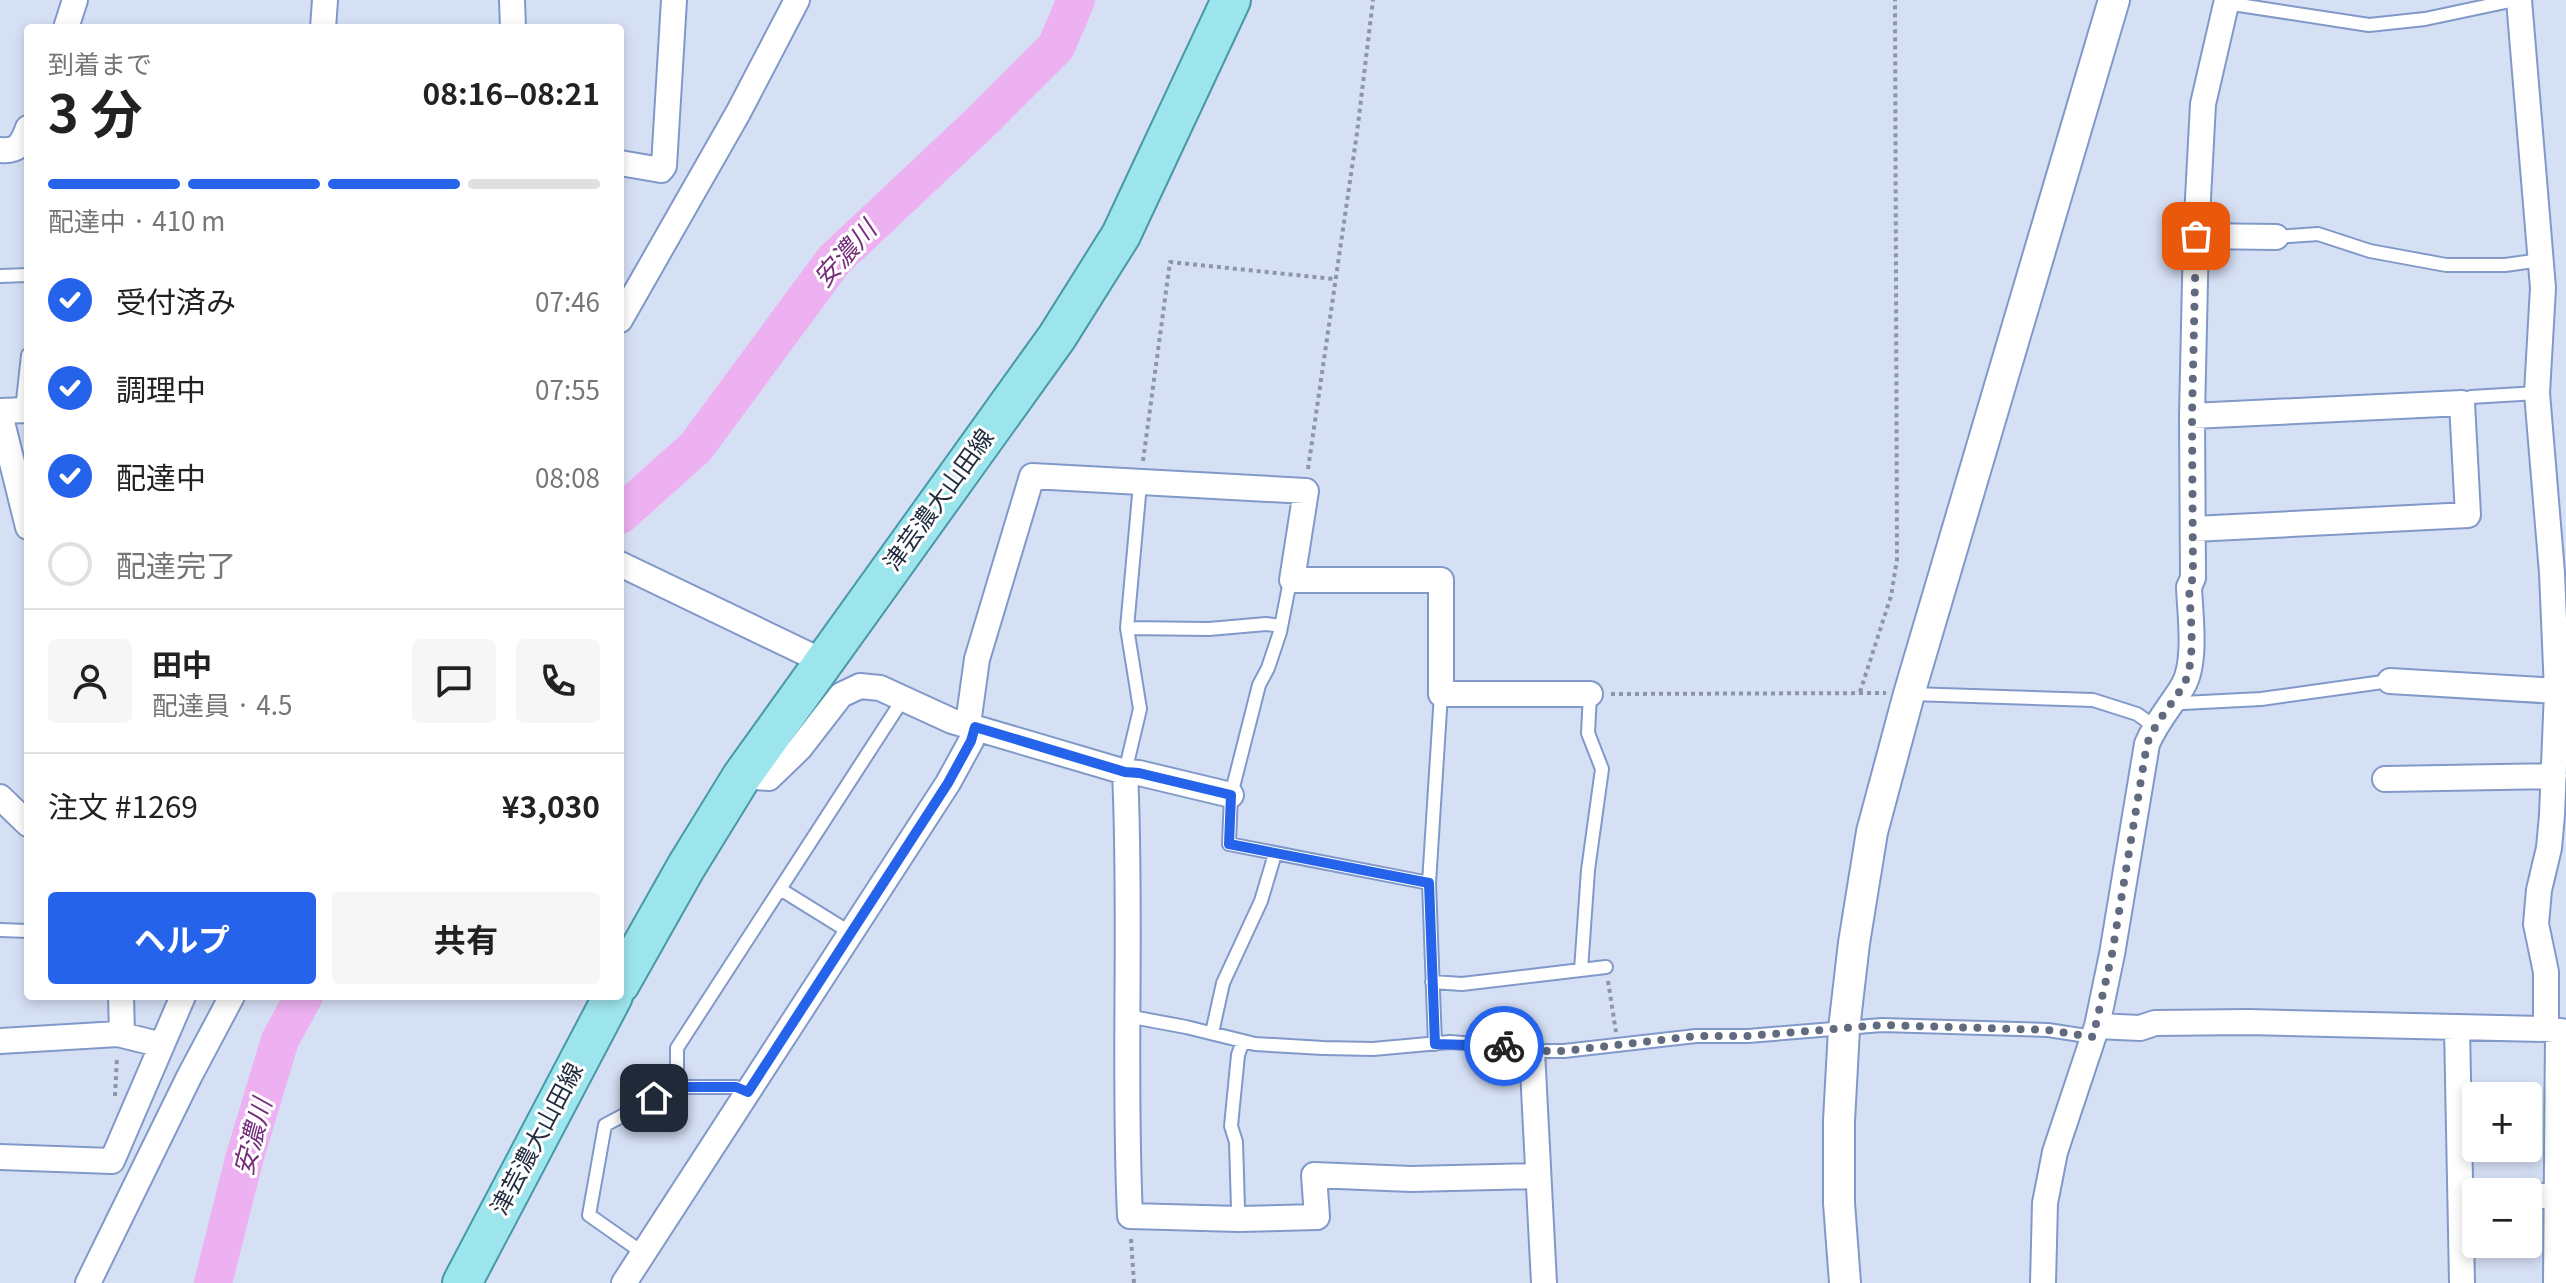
<!DOCTYPE html>
<html lang="ja">
<meta charset="utf-8">
<style>
:root{--surface:#fff;--page:#f6f6f6;--text:#222;--muted:#767676;--line:#e0e0e0;--accent:#2563eb}
body{margin:0;font-family:Georgia,"Noto Sans JP",serif;background:var(--page);color:var(--text);height:100vh;display:flex;flex-direction:column;font-size:30px;white-space:nowrap}
*{box-sizing:border-box;margin:0}
p{font-size:26px;color:var(--muted)}
.icon{flex:none;width:44px;height:44px;fill:none;stroke:currentColor;stroke-width:2;stroke-linecap:round;stroke-linejoin:round}
.map{position:relative;flex:1;overflow:hidden}
.drawer{position:absolute;left:24px;top:24px;width:600px;height:976px;display:flex;flex-direction:column;background:var(--surface);border-radius:8px;box-shadow:0 4px 12px #0003}
.drawer>*{flex:none}
.buttons{position:absolute;left:2462px;top:1082px;display:grid;gap:16px}
.buttons a{display:grid;place-items:center;width:80px;height:80px;border-radius:8px;background:var(--surface);box-shadow:0 4px 12px #0003;font-size:40px}
.pin{position:absolute;display:grid;place-items:center;width:68px;height:68px;color:#fff;margin:-34px;border-radius:16px;box-shadow:0 4px 12px #0006}
.courier{position:absolute;display:grid;place-items:center;width:80px;height:80px;margin:-40px;border:6px solid #2563eb;border-radius:50%;background:#fff;color:#222;box-shadow:0 2px 10px #0007}
.headline em{font-style:normal;font-weight:700}
.headline div{display:flex;flex-direction:column-reverse}
.headline{display:flex;align-items:center;justify-content:space-between;height:136px;padding:0 24px}
h1{font-size:52px;font-weight:700;line-height:60px}
.bar{display:grid;grid-template-columns:repeat(4,1fr);gap:12px 8px;align-content:center;height:96px;padding:0 24px}
.bar i{height:10px;border-radius:6px;background:var(--line)}
.bar .active{background:var(--accent)}
.bar p{grid-column:span 4}
.line{display:flex;align-items:center;gap:20px;padding:0 24px;border-top:2px solid var(--line)}
.line div{flex:1}
.round{display:grid;place-items:center;flex:none;width:84px;height:84px;border-radius:8px;background:var(--page)}
ol{padding:0 24px;list-style:none}
li{display:flex;align-items:center;gap:24px;height:88px}
li p{margin-inline-start:auto}
li .icon{padding:8px;border-radius:50%;background:var(--accent);color:#fff;stroke-width:4}
li:last-child{color:var(--muted)}
li i{width:44px;height:44px;border:4px solid var(--line);border-radius:50%}
.button{display:flex;gap:16px;margin-top:auto;padding:16px 24px}
.button a{flex:1;height:92px;border-radius:8px;background:var(--accent);color:#fff;font-size:32px;font-weight:700;line-height:92px;text-align:center}
.button a+a{background:var(--page);color:var(--text)}
.map>svg:first-child{display:block}
.lines{fill:none;stroke-linecap:round;stroke-linejoin:round}
.river{stroke:#edb0f1;stroke-width:38}
.service-casing{stroke:#8199c9;stroke-width:16}
.minor-casing{stroke:#8199c9;stroke-width:28}
.tertiary-casing{stroke:#8199c9;stroke-width:34}
.primary-casing{stroke:#4899a8;stroke-width:42}
.path{stroke:#8c96aa;stroke-width:4;stroke-dasharray:4 4;stroke-linecap:butt}
.service{stroke:#fff;stroke-width:12}
.minor{stroke:#fff;stroke-width:24}
.tertiary{stroke:#fff;stroke-width:30}
.primary{stroke:#9de5ec;stroke-width:38}
.done{stroke:#616b7f;stroke-width:8;stroke-dasharray:0 14.4}
.route{stroke:#2563eb;stroke-width:10}
.labels{text-anchor:middle;stroke-width:6;stroke-linejoin:round;paint-order:stroke}
.street-label{font-size:24px;fill:#222c3f;stroke:#fff}
.water-label{font-size:26px;font-style:italic;fill:#752f7b;stroke:#fff}
</style>
<div class="map">
<svg width="2566" height="1283" viewBox="0 0 2566 1283">
<rect width="100%" height="100%" fill="#d6e0f5"/>
<g class="lines">
<path class="river" d="M620,515l76,-68 138,-187 149,-140 73,-73 20,-47
M213,1283l32,-127 35,-116 24,-44"/>
<g class="service-casing">
<path id="service" d="M2226,3l143,22 56,-6 90,-19
M2276,237l42,-3 52,17 76,14h59l36,-5
M0,276l28,-1
M2462,403l9,-6 66,-4
M22,410l6,-55
M1292,580l-3,6 -9,46 -12,36 -9,17 -28,110 -2,49 200,39
M1127,628l82,1 57,-5 15,2
M1911,694l182,6 44,14 17,12
M2174,697l9,6 78,-4 129,-18
M1125,772l15,-63 -13,-81 13,-144
M780,889l71,44
M0,930l28,1
M1581,970l7,-100 14,-101 -14,-36 2,-39
M1432,982l30,2 144,-17
M1127,1016l59,11 69,17 68,4 50,1 77,-7 65,5 17,4h32l132,-15h52l134,-11 166,5 45,7
M1212,1033l11,-50 38,-82 14,-47
M1435,1044l-6,-161 12,-189
M677,1087h59l12,5
M1236,1219l2,-11 -2,-66 -5,-16 7,-71 5,-14
M643,1253l-54,-38 16,-90 72,-38v-39l226,-349"/>
</g>
<g class="minor-casing">
<path id="minor" d="M512,0l1,28
M2519,0l24,288 -6,105 15,180 5,118 -5,124 -3,33 -10,42 -3,34 10,48v57
M66,28l9,-28
M323,28l2,-28
M0,150c18,2 22,-6 28,-22
M620,163l41,7 3,-4 10,-166
M2196,236l80,1
M620,320l118,-207 59,-113
M0,411l28,-1
M0,414l28,113
M2192,416l270,-13 6,112 -274,14
M620,564l202,97
M2390,681l167,10
M968,724l9,-65 55,-183 274,15 -14,89h149v114h149
M1125,772c7,148 -2,296 5,444l109,3 78,-2 -3,-42 97,4 127,-3
M742,776l27,2 31,-30 41,-53 19,-9 20,2 72,33 173,51 14,1 92,22
M2385,779l169,-3
M0,797l28,27
M121,996l1,38
M2097,1026l43,2 15,-5 93,-1 298,7 20,3
M2457,1027l5,256
M0,1041l118,-7 44,11
M1532,1051l12,232
M0,1157l112,4 71,-165
M2528,1196h38
M88,1283l101,-206 43,-81
M624,1283l324,-500 23,-42 4,-14
M2043,1283l2,-80 10,-51 42,-126 15,-72 35,-210c9,-22 24,-38 36,-58 14,-24 7,-72 6,-99l4,-9 -1,-162 4,-180 7,-132 24,-104
M2556,1283l2,-251"/>
</g>
<g class="tertiary-casing">
<path id="tertiary" d="M1845,1283l-6,-80v-82l5,-92 10,-86 18,-111 37,-138 205,-694"/>
</g>
<g class="primary-casing">
<path id="primary" d="M620,984l66,-117 56,-91 315,-439 64,-102 110,-235
M462,1283l151,-287"/>
</g>
<path class="path" d="M1143,461l27,-199 164,17
M1308,469l49,-336 16,-133
M1860,692l31,-96 6,-36 -2,-560
M1611,694l275,-1
M1608,981l8,51
M115,1096l2,-39
M1131,1239l3,44"/>
<use href="#service" class="service"/>
<use href="#minor" class="minor"/>
<use href="#tertiary" class="tertiary"/>
<use href="#primary" class="primary"/>
</g>
<g class="lines">
<path class="done" d="M1504,1046l28,5h32l132,-15h52l134,-11 166,5 45,7 19,-83 35,-210c9,-23 24,-38 36,-58 14,-24 7,-72 6,-99l4,-9 -1,-162 4,-180"/>
<path class="route" d="M654,1098l23,-11h59l12,5 200,-309 23,-42 4,-14 150,45 14,1 92,22 -2,49 200,39 6,161 69,2"/>
</g>
<g class="labels">
<g class="street-label">
<text transform="translate(939 500) rotate(-54)" y="8">津芸濃大山田線</text>
<text transform="translate(537 1139) rotate(-62)" y="8">津芸濃大山田線</text>
</g>
<g class="water-label">
<text transform="translate(845 254) rotate(-48)" y="9">安濃川</text>
<text transform="translate(253 1137) rotate(-75)" y="9">安濃川</text>
</g>
</g>
</svg>
<div class="buttons">
<a>+</a>
<a>−</a>
</div>
<div class="pin" style="left:2196px;top:236px;background:#ea580c"><svg class="icon" aria-label="bag" viewBox="0 0 24 24"><path d="M5 8h14l-1 12H6zM9 8a3 3 0 0 1 6 0"/></svg></div>
<div class="pin" style="left:654px;top:1098px;background:#1f2937"><svg class="icon" aria-label="home" viewBox="0 0 24 24"><path d="M3 11l9-7 9 7M6 9v11h12V9"/></svg></div>
<div class="courier" style="left:1504px;top:1046px"><svg class="icon" aria-label="bike" viewBox="0 0 24 24"><circle cx="6" cy="16" r="4"/><circle cx="18" cy="16" r="4"/><path d="M6 16l4-8h5l3 8M10 8l3 8H6M13 5h3"/></svg></div>
<section class="drawer">
<div class="headline"><div><h1>3 分</h1><p>到着まで</p></div><em>08:16–08:21</em></div>
<div class="bar"><i class="active"></i><i class="active"></i><i class="active"></i><i></i><p>配達中 · 410 m</p></div>
<ol>
<li><svg class="icon" aria-label="check" viewBox="0 0 24 24"><path d="M5 12l5 5 9-10"/></svg>受付済み<p>07:46</p></li>
<li><svg class="icon" aria-label="check" viewBox="0 0 24 24"><path d="M5 12l5 5 9-10"/></svg>調理中<p>07:55</p></li>
<li><svg class="icon" aria-label="check" viewBox="0 0 24 24"><path d="M5 12l5 5 9-10"/></svg>配達中<p>08:08</p></li>
<li><i></i>配達完了</li>
</ol>
<div class="line" style="height:144px"><a class="round"><svg class="icon" aria-label="person" viewBox="0 0 24 24"><circle cx="12" cy="8" r="4"/><path d="M4 21q1-7 8-7t8 7"/></svg></a><div><b>田中</b><p>配達員 · 4.5</p></div><a class="round"><svg class="icon" aria-label="chat" viewBox="0 0 24 24"><path d="M4 5h16v11H9l-5 4z"/></svg></a><a class="round"><svg class="icon" aria-label="phone" viewBox="0 0 24 24"><path d="M5 4h4l2 5-3 2q2 4 5 5l2-3 5 2v4C11 20 4 13 5 4z"/></svg></a></div>
<div class="line" style="height:104px"><div>注文 #1269</div><b>¥3,030</b></div>
<div class="button"><a>ヘルプ</a><a>共有</a></div>
</section>
</div>
